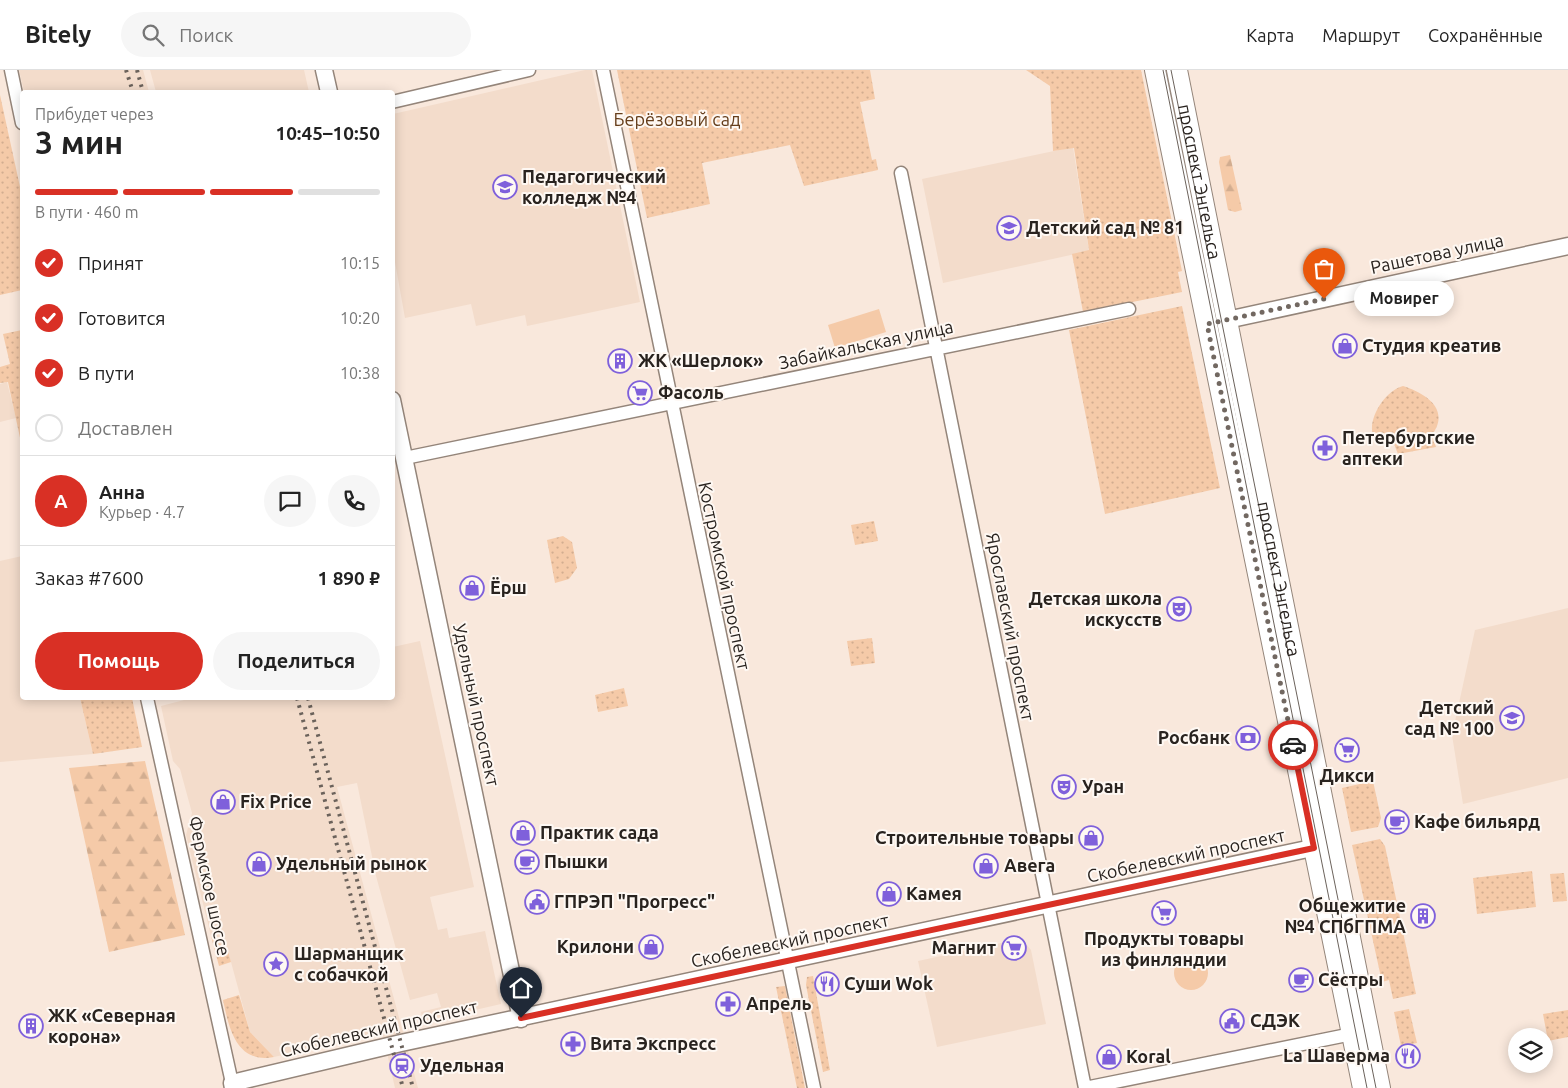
<!DOCTYPE html>
<html lang="ru">
<meta charset="utf-8">
<style>
:root{--surface:#fff;--page:#f6f6f6;--text:#222;--muted:#767676;--line:#e0e0e0;--accent:#d93025}
body{margin:0;font-family:Ubuntu,sans-serif;background:var(--page);color:var(--text);height:100vh;display:flex;flex-direction:column;font-size:19px;white-space:nowrap}
*{box-sizing:border-box;margin:0}
p{font-size:16px;color:var(--muted)}
.icon{flex:none;width:28px;height:28px;fill:none;stroke:currentColor;stroke-width:2;stroke-linecap:round;stroke-linejoin:round}
.map{position:relative;flex:1;overflow:hidden}
.drawer{position:absolute;left:20px;top:20px;width:375px;height:610px;display:flex;flex-direction:column;background:var(--surface);border-radius:5px;box-shadow:0 2px 12px #0003}
.drawer>*{flex:none}
.buttons{position:absolute;left:1508px;top:958px;display:grid;gap:10px}
.buttons a{display:grid;place-items:center;width:45px;height:45px;border-radius:50%;background:var(--surface);box-shadow:0 2px 12px #0003;font-size:25px}
.pin{position:absolute;display:grid;place-items:center;width:42px;height:42px;color:#fff;margin:-51px -21px;border-radius:50% 50% 50% 0;rotate:-45deg;box-shadow:0 0 5px #0007}
.pin .icon{rotate:45deg}
.courier{position:absolute;display:grid;place-items:center;width:50px;height:50px;margin:-25px;border:4px solid #d93025;border-radius:50%;background:#fff;color:#222;box-shadow:0 1px 6px #0007}
.bubble{position:absolute;height:35px;border-radius:18px;background:var(--surface);box-shadow:0 2px 12px #0003;font-size:16px;font-weight:700;line-height:35px;text-align:center}
.overview em{font-style:normal;font-weight:700}
.overview div{display:flex;flex-direction:column-reverse}
.overview{display:flex;align-items:center;justify-content:space-between;height:85px;padding:0 15px}
h1{font-size:32px;font-weight:700;line-height:38px}
.bar{display:grid;grid-template-columns:repeat(4,1fr);gap:8px 5px;align-content:center;height:60px;padding:0 15px}
.bar i{height:6px;border-radius:4px;background:var(--line)}
.bar .current{background:var(--accent)}
.bar p{grid-column:span 4}
.line{display:flex;align-items:center;gap:12px;padding:0 15px;border-top:1px solid var(--line)}
.line div{flex:1}
.round{display:grid;place-items:center;flex:none;width:52px;height:52px;border-radius:26px;background:var(--page)}
ol{padding:0 15px;list-style:none}
li{display:flex;align-items:center;gap:15px;height:55px}
li p{margin-inline-start:auto}
li .icon{padding:5px;border-radius:50%;background:var(--accent);color:#fff;stroke-width:4}
li:last-child{color:var(--muted)}
li i{width:28px;height:28px;border:2px solid var(--line);border-radius:50%}
.action{display:flex;gap:10px;margin-top:auto;padding:10px 15px}
.action a{flex:1;height:58px;border-radius:30px;background:var(--accent);color:#fff;font-size:20px;font-weight:700;line-height:58px;text-align:center}
.action a+a{background:var(--page);color:var(--text)}
header{display:flex;align-items:center;gap:30px;box-sizing:border-box;height:70px;padding:0 25px;background:var(--surface);border-bottom:1px solid var(--line)}
header strong{font-size:24px}
nav{display:flex;gap:28px;margin-inline-start:auto;font-size:18px}
.search{width:350px;height:45px;background:var(--page);display:flex;align-items:center;gap:12px;box-sizing:border-box;padding:0 18px;border-radius:28px;color:var(--muted);font-size:19px}
.map>svg:first-child{display:block}
.built{fill:#f3dccb}
.grass{fill:url(#grass-dots)}
.forest{fill:url(#forest-firs)}
.garden{fill:#f5caa8}
.lines{fill:none;stroke-linecap:round;stroke-linejoin:round}
.minor-casing{stroke:#94857a;stroke-width:15}
.tertiary-casing{stroke:#94857a;stroke-width:19}
.primary-casing{stroke:#94857a;stroke-width:22}
.minor{stroke:#fff;stroke-width:12}
.tertiary{stroke:#fff;stroke-width:16}
.primary{stroke:#fff;stroke-width:20}
.tram{stroke:#6b625b;stroke-width:1}
.rail{stroke:#6b625b;stroke-width:4;stroke-dasharray:2.5 5;stroke-linecap:butt}
.done{stroke:#726861;stroke-width:5;stroke-dasharray:0 9}
.route{stroke:#d93025;stroke-width:6}
.labels{text-anchor:middle;stroke-width:4;stroke-linejoin:round;paint-order:stroke}
.park-label{font-size:18px;fill:#663e1b;stroke:#fef8f3}
.poi-label{font-size:18px;font-weight:bold;fill:#29231f;stroke:#fef8f3;text-anchor:start}
.street-label{font-size:18px;fill:#29231f;stroke:#fef8f3}
</style>
<header>
<strong>Bitely</strong>
<div class="search"><svg class="icon" aria-label="search" viewBox="0 0 24 24"><circle cx="10" cy="10" r="6"/><path d="M15 15l6 6"/></svg>Поиск</div>
<nav><a>Карта</a><a>Маршрут</a><a>Сохранённые</a></nav>
</header>
<div class="map">
<svg width="1568" height="1018" viewBox="0 0 1568 1018">
<defs>
<pattern id="grass-dots" width="8" height="8" patternUnits="userSpaceOnUse" patternTransform="scale(1.25)"><rect width="8" height="8" fill="#f5caa8"/><path d="M2 2h.1M6 6h.1" fill="none" stroke="#d2ad90" stroke-width="1.8" stroke-linecap="round"/></pattern>
<pattern id="forest-firs" width="22" height="20" patternUnits="userSpaceOnUse" patternTransform="scale(1.25)"><rect width="22" height="20" fill="#f5caa8"/><path d="M5 1l3.5 6h-7zM16 11l3.5 6h-7z" fill="#d2ad90"/></pattern>
</defs>
<rect width="100%" height="100%" fill="#f9e8dc"/>
<path class="built" d="M19,0h124l6,22h-125z
M150,0h154l5,22h-153z
M585,0h7l48,232 -113,24 -2,-11 -49,11 -5,-22 -66,14 -12,-67v-137z
M1073,77l16,104 -146,32 -21,-104z
M7,312l9,36 -16,4v-38z
M22,486v142h58l13,56 -93,8v-201z
M1568,538v170l-105,26 -11,-69 23,-105z
M420,571l54,246 -44,10 8,33 9,-2 2,10 36,-7 16,73 -78,18 -2,-10 20,-5 -4,-14 -27,7 -34,-124 -19,-93 -20,4 81,301h-23l-14,-61 -10,3 1,5 -98,22 -24,-25 -22,-81 -17,-15 -25,-101 6,-22 -12,-44 -7,-8 -12,-55 31,-8h200l1,-51z
M1015,870l10,3 6,7 15,74 -109,23 -19,-86z"/>
<path class="grass" d="M617,0h253l5,29 -15,3 12,58 4,-1 2,11 -74,16 -14,-41 -88,18 8,41 -63,14z
M1026,0h115l41,201 -4,1 4,20 -99,20 -11,-58 17,-4 -15,-102 -21,3 -3,-65z
M0,25l22,101v94l-22,5z
M1182,236l38,182 -115,26 -36,-184z
M22,260v117l-14,-65 -8,1v-16l10,-3 -7,-30z
M1403,316c22,7 48,23 29,49l4,12 -38,7 -4,-10 -17,-2c-2,-4 -5,-8 -5,-12 -1,-17 15,-40 31,-44z
M874,451l4,20 -23,4 -4,-20z
M563,466l9,6 5,26 -8,11 -14,4 -8,-43z
M872,568l3,25 -24,3 -4,-25z
M624,618l4,18 -30,6 -3,-17z
M80,628h52l10,49 -49,7z
M1373,711l8,37 -3,9 -27,5 -9,-44z
M1380,769l5,7 31,148 -23,5 -4,-19 -7,2 -30,-137z
M1532,801l4,36 -59,7 -4,-36z
M1564,803l3,28 -14,1 -3,-28z
M211,866l17,15 3,11 -12,4z
M813,906l17,94 -7,2 -17,-87 1,-8z
M785,916l20,102h-8l-21,-101z
M239,925l11,37 24,25c-38,7 -45,-29 -51,-57z
M1409,939l8,34 -16,3 -7,-34z
M1568,940v27l-20,4 -5,-27z"/>
<path class="forest" d="M1230,85l12,55 -7,2 -7,-2 -9,-48 1,-5z
M145,691l40,174 -76,17 -40,-184z"/>
<path class="garden" d="M879,239l7,23 -51,16 -7,-23z
M1174 903a17 17 0 1 1 34 0a17 17 0 1 1-34 0Z"/>
<g class="lines">
<g class="minor-casing">
<path id="minor" d="M11,0l11,53
M603,0l211,1018
M392,32l137,-32
M901,103l184,915
M405,388l724,-149
M147,628l85,385 5,5
M1085,1018l267,-54"/>
</g>
<g class="tertiary-casing">
<path id="tertiary" d="M324,0l5,22
M1227,250l341,-74
M392,330l129,619
M233,1018l-1,-5 169,-40 925,-198"/>
</g>
<g class="primary-casing">
<g id="primary">
<path d="M1155,0l208,1018"/>
<path id="s1" d="M1177,0l203,1018"/>
</g>
</g>
<use href="#minor" class="minor"/>
<use href="#tertiary" class="tertiary"/>
<use href="#primary" class="primary"/>
<path class="tram" d="M1163,0l204,1018
M1171,0l205,1018"/>
<path class="rail" d="M126,0l7,22
M137,0l6,22
M297,628l106,390
M308,628l105,390"/>
</g>
<g class="lines">
<path class="done" d="M1293,675l-86,-421 117,-25"/>
<path class="route" d="M521,948l793,-170 -21,-103"/>
</g>
<defs>
<g id="university-ring" transform="scale(1.25)"><circle r="9.5" fill="#fef8f3" stroke="#7f60db" stroke-width="1.5"/><path d="M0-5L7-2L0 1L-7-2ZM-4 1L0 2.5L4 1V4Q0 6-4 4Z" fill="#7f60db"/></g>
<g id="school-ring" transform="scale(1.25)"><circle r="9.5" fill="#fef8f3" stroke="#7f60db" stroke-width="1.5"/><path d="M0-5L7-2L0 1L-7-2ZM-4 1L0 2.5L4 1V4Q0 6-4 4Z" fill="#7f60db"/></g>
<g id="shop-ring" transform="scale(1.25)"><circle r="9.5" fill="#fef8f3" stroke="#7f60db" stroke-width="1.5"/><path d="M-5-2.5h2.3a2.7 3.5 0 0 1 5.4 0H5L5.5 6h-11ZM-1.5-2.5h3a1.5 2.3 0 0 0-3 0Z" fill="#7f60db"/></g>
<g id="building-ring" transform="scale(1.25)"><circle r="9.5" fill="#fef8f3" stroke="#7f60db" stroke-width="1.5"/><path d="M-4-6H4V6H1V3H-1V6H-4ZM-2.5-4.3h1.7v1.8h-1.7ZM.8-4.3h1.7v1.8H.8ZM-2.5-1h1.7V.8h-1.7ZM.8-1h1.7V.8H.8Z" fill="#7f60db"/></g>
<g id="supermarket-ring" transform="scale(1.25)"><circle r="9.5" fill="#fef8f3" stroke="#7f60db" stroke-width="1.5"/><path d="M-6-5.5h2.5l.6 2H6L4.5 2H-2.5L-4.4-4H-6ZM-1.5 3.2a1.3 1.3 0 1 0 .1 0ZM3 3.2a1.3 1.3 0 1 0 .1 0Z" fill="#7f60db"/></g>
<g id="pharmacy-ring" transform="scale(1.25)"><circle r="9.5" fill="#fef8f3" stroke="#7f60db" stroke-width="1.5"/><path d="M-2-6h4v4h4v4h-4v4h-4v-4h-4v-4h4Z" fill="#7f60db"/></g>
<g id="theatre-ring" transform="scale(1.25)"><circle r="9.5" fill="#fef8f3" stroke="#7f60db" stroke-width="1.5"/><path d="M-5-5.5Q0-4 5-5.5V0Q5 5 0 6Q-5 5-5 0ZM-3.3-2.5H-1v1.5H-3.3ZM1-2.5H3.3v1.5H1ZM-2.8 1Q0 5.5 2.8 1Z" fill="#7f60db"/></g>
<g id="bank-ring" transform="scale(1.25)"><circle r="9.5" fill="#fef8f3" stroke="#7f60db" stroke-width="1.5"/><path d="M-6-4H6V4H-6ZM0-2.3a2.3 2.3 0 1 0 0 4.6a2.3 2.3 0 1 0 0-4.6Z" fill="#7f60db"/></g>
<g id="cafe-ring" transform="scale(1.25)"><circle r="9.5" fill="#fef8f3" stroke="#7f60db" stroke-width="1.5"/><path d="M-5.5-4.5H6V0H3Q3 3.5 0 3.5H-2.5Q-5.5 3.5-5.5 0ZM3-3.2v2h1.7v-2ZM-6 4.5H4V6H-6Z" fill="#7f60db"/></g>
<g id="civic-ring" transform="scale(1.25)"><circle r="9.5" fill="#fef8f3" stroke="#7f60db" stroke-width="1.5"/><path d="M-.6-6.5H3V-4.5H.6V-3L4-1V1h2V6H-6V1h2V-1L-.6-3ZM-1.2 2.5V6h2.4V2.5Z" fill="#7f60db"/></g>
<g id="sight-ring" transform="scale(1.25)"><circle r="9.5" fill="#fef8f3" stroke="#7f60db" stroke-width="1.5"/><path d="M0-6L1.8-2.2L6-1.7L2.9 1.2L3.7 5.4L0 3.3L-3.7 5.4L-2.9 1.2L-6-1.7L-1.8-2.2Z" fill="#7f60db"/></g>
<g id="restaurant-ring" transform="scale(1.25)"><circle r="9.5" fill="#fef8f3" stroke="#7f60db" stroke-width="1.5"/><path d="M-5-6h1v4h1v-4h1v4h1v-4h1v5L-1.5 .5V6h-2V.5L-5-1ZM5-6V6H3V1.5H1.5Q1.5-4 5-6Z" fill="#7f60db"/></g>
<g id="station-ring" transform="scale(1.25)"><circle r="9.5" fill="#fef8f3" stroke="#7f60db" stroke-width="1.5"/><path d="M-3-6H3Q5-6 5-4V2Q5 4 3 4L4.5 6H3L1.5 4h-3L-3 6H-4.5L-3 4Q-5 4-5 2V-4Q-5-6-3-6ZM-3.5-4v3h7v-3ZM-3.5 1v1.5H-2V1ZM2 1v1.5H3.5V1Z" fill="#7f60db"/></g>
</defs>
<g fill-rule="evenodd">
<use href="#university-ring" x="505" y="117"/>
<use href="#school-ring" x="1009" y="158"/>
<use href="#shop-ring" x="1345" y="276"/>
<use href="#building-ring" x="620" y="291"/>
<use href="#supermarket-ring" x="640" y="323"/>
<use href="#pharmacy-ring" x="1325" y="378"/>
<use href="#shop-ring" x="472" y="518"/>
<use href="#theatre-ring" x="1179" y="539"/>
<use href="#school-ring" x="1512" y="648"/>
<use href="#bank-ring" x="1248" y="668"/>
<use href="#supermarket-ring" x="1347" y="680"/>
<use href="#theatre-ring" x="1064" y="717"/>
<use href="#shop-ring" x="223" y="732"/>
<use href="#cafe-ring" x="1397" y="752"/>
<use href="#shop-ring" x="523" y="763"/>
<use href="#shop-ring" x="1091" y="768"/>
<use href="#cafe-ring" x="527" y="792"/>
<use href="#shop-ring" x="259" y="794"/>
<use href="#shop-ring" x="986" y="796"/>
<use href="#shop-ring" x="889" y="824"/>
<use href="#civic-ring" x="537" y="832"/>
<use href="#supermarket-ring" x="1164" y="843"/>
<use href="#building-ring" x="1423" y="846"/>
<use href="#shop-ring" x="651" y="877"/>
<use href="#supermarket-ring" x="1014" y="878"/>
<use href="#sight-ring" x="276" y="894"/>
<use href="#cafe-ring" x="1301" y="910"/>
<use href="#restaurant-ring" x="827" y="914"/>
<use href="#pharmacy-ring" x="728" y="934"/>
<use href="#civic-ring" x="1232" y="951"/>
<use href="#building-ring" x="31" y="956"/>
<use href="#pharmacy-ring" x="573" y="974"/>
<use href="#restaurant-ring" x="1408" y="986"/>
<use href="#shop-ring" x="1109" y="987"/>
<use href="#station-ring" x="402" y="996"/>
</g>
<g class="labels">
<g class="park-label">
<text x="677" y="56">Берёзовый сад</text>
</g>
<g class="poi-label">
<text x="522" y="113">Педагогический<tspan x="522" dy="21">колледж №4</tspan></text>
<text x="1026" y="164">Детский сад № 81</text>
<text x="1362" y="282">Студия креатив</text>
<text x="638" y="297">ЖК «Шерлок»</text>
<text x="658" y="329">Фасоль</text>
<text x="1342" y="374">Петербургские<tspan x="1342" dy="21">аптеки</tspan></text>
<text x="490" y="524">Ёрш</text>
<text x="1162" y="535" text-anchor="end">Детская школа<tspan x="1162" dy="21">искусств</tspan></text>
<text x="1494" y="644" text-anchor="end">Детский<tspan x="1494" dy="21">сад № 100</tspan></text>
<text x="1230" y="674" text-anchor="end">Росбанк</text>
<text x="1347" y="712" text-anchor="middle">Дикси</text>
<text x="1082" y="723">Уран</text>
<text x="240" y="738">Fix Price</text>
<text x="1414" y="758">Кафе бильярд</text>
<text x="540" y="769">Практик сада</text>
<text x="1074" y="774" text-anchor="end">Строительные товары</text>
<text x="544" y="798">Пышки</text>
<text x="276" y="800">Удельный рынок</text>
<text x="1004" y="802">Авега</text>
<text x="906" y="830">Камея</text>
<text x="554" y="838">ГПРЭП "Прогресс"</text>
<text x="1406" y="842" text-anchor="end">Общежитие<tspan x="1406" dy="21">№4 СПбГПМА</tspan></text>
<text x="1164" y="875" text-anchor="middle">Продукты товары<tspan x="1164" dy="21">из финляндии</tspan></text>
<text x="634" y="883" text-anchor="end">Крилони</text>
<text x="996" y="884" text-anchor="end">Магнит</text>
<text x="294" y="890">Шарманщик<tspan x="294" dy="21">с собачкой</tspan></text>
<text x="1318" y="916">Сёстры</text>
<text x="844" y="920">Суши Wok</text>
<text x="746" y="940">Апрель</text>
<text x="48" y="952">ЖК «Северная<tspan x="48" dy="21">корона»</tspan></text>
<text x="1250" y="957">СДЭК</text>
<text x="590" y="980">Вита Экспресс</text>
<text x="1390" y="992" text-anchor="end">La Шаверма</text>
<text x="1126" y="993">Koral</text>
<text x="420" y="1002">Удельная</text>
</g>
<g class="street-label">
<text dy="6" stroke="none"><textPath href="#s1" startOffset="114">проспект Энгельса</textPath></text>
<text transform="translate(1437 184) rotate(-12)" y="6">Рашетова улица</text>
<text transform="translate(866 275) rotate(-12)" y="6">Забайкальская улица</text>
<text transform="translate(724 506) rotate(78)" y="6">Костромской проспект</text>
<text dy="6" stroke="none"><textPath href="#s1" startOffset="519">проспект Энгельса</textPath></text>
<text transform="translate(1010 557) rotate(79)" y="6">Ярославский проспект</text>
<text transform="translate(476 635) rotate(78)" y="6">Удельный проспект</text>
<text transform="translate(1186 786) rotate(-12)" y="6">Скобелевский проспект</text>
<text transform="translate(209 816) rotate(78)" y="6">Фермское шоссе</text>
<text transform="translate(790 871) rotate(-12)" y="6">Скобелевский проспект</text>
<text transform="translate(379 959) rotate(-13)" y="6">Скобелевский проспект</text>
</g>
</g>
</svg>
<div class="buttons">
<a><svg class="icon" aria-label="layers" viewBox="0 0 24 24"><path d="M12 4l9 5-9 5-9-5zM3 14l9 5 9-5"/></svg></a>
</div>
<div class="pin" style="left:1324px;top:229px;background:#ea580c"><svg class="icon" aria-label="bag" viewBox="0 0 24 24"><path d="M5 8h14l-1 12H6zM9 8a3 3 0 0 1 6 0"/></svg></div>
<div class="pin" style="left:521px;top:948px;background:#1f2937"><svg class="icon" aria-label="home" viewBox="0 0 24 24"><path d="M3 11l9-7 9 7M6 9v11h12V9"/></svg></div>
<div class="courier" style="left:1293px;top:675px"><svg class="icon" aria-label="car" viewBox="0 0 24 24"><path d="M5 17H2v-5l4-1 3-4h7l3 4 3 1v5h-3M9 17h6M6 11h13"/><circle cx="7" cy="17" r="2"/><circle cx="17" cy="17" r="2"/></svg></div>
<div class="bubble" style="left:1354px;top:211px;width:100px">Мовирег</div>
<section class="drawer">
<div class="overview"><div><h1>3 мин</h1><p>Прибудет через</p></div><em>10:45–10:50</em></div>
<div class="bar"><i class="current"></i><i class="current"></i><i class="current"></i><i></i><p>В пути · 460 m</p></div>
<ol>
<li><svg class="icon" aria-label="check" viewBox="0 0 24 24"><path d="M5 12l5 5 9-10"/></svg>Принят<p>10:15</p></li>
<li><svg class="icon" aria-label="check" viewBox="0 0 24 24"><path d="M5 12l5 5 9-10"/></svg>Готовится<p>10:20</p></li>
<li><svg class="icon" aria-label="check" viewBox="0 0 24 24"><path d="M5 12l5 5 9-10"/></svg>В пути<p>10:38</p></li>
<li><i></i>Доставлен</li>
</ol>
<div class="line" style="height:90px"><b class="round" style="background:var(--accent);color:#fff">А</b><div><b>Анна</b><p>Курьер · 4.7</p></div><a class="round"><svg class="icon" aria-label="chat" viewBox="0 0 24 24"><path d="M4 5h16v11H9l-5 4z"/></svg></a><a class="round"><svg class="icon" aria-label="phone" viewBox="0 0 24 24"><path d="M5 4h4l2 5-3 2q2 4 5 5l2-3 5 2v4C11 20 4 13 5 4z"/></svg></a></div>
<div class="line" style="height:65px"><div>Заказ #7600</div><b>1 890 ₽</b></div>
<div class="action"><a>Помощь</a><a>Поделиться</a></div>
</section>
</div>
